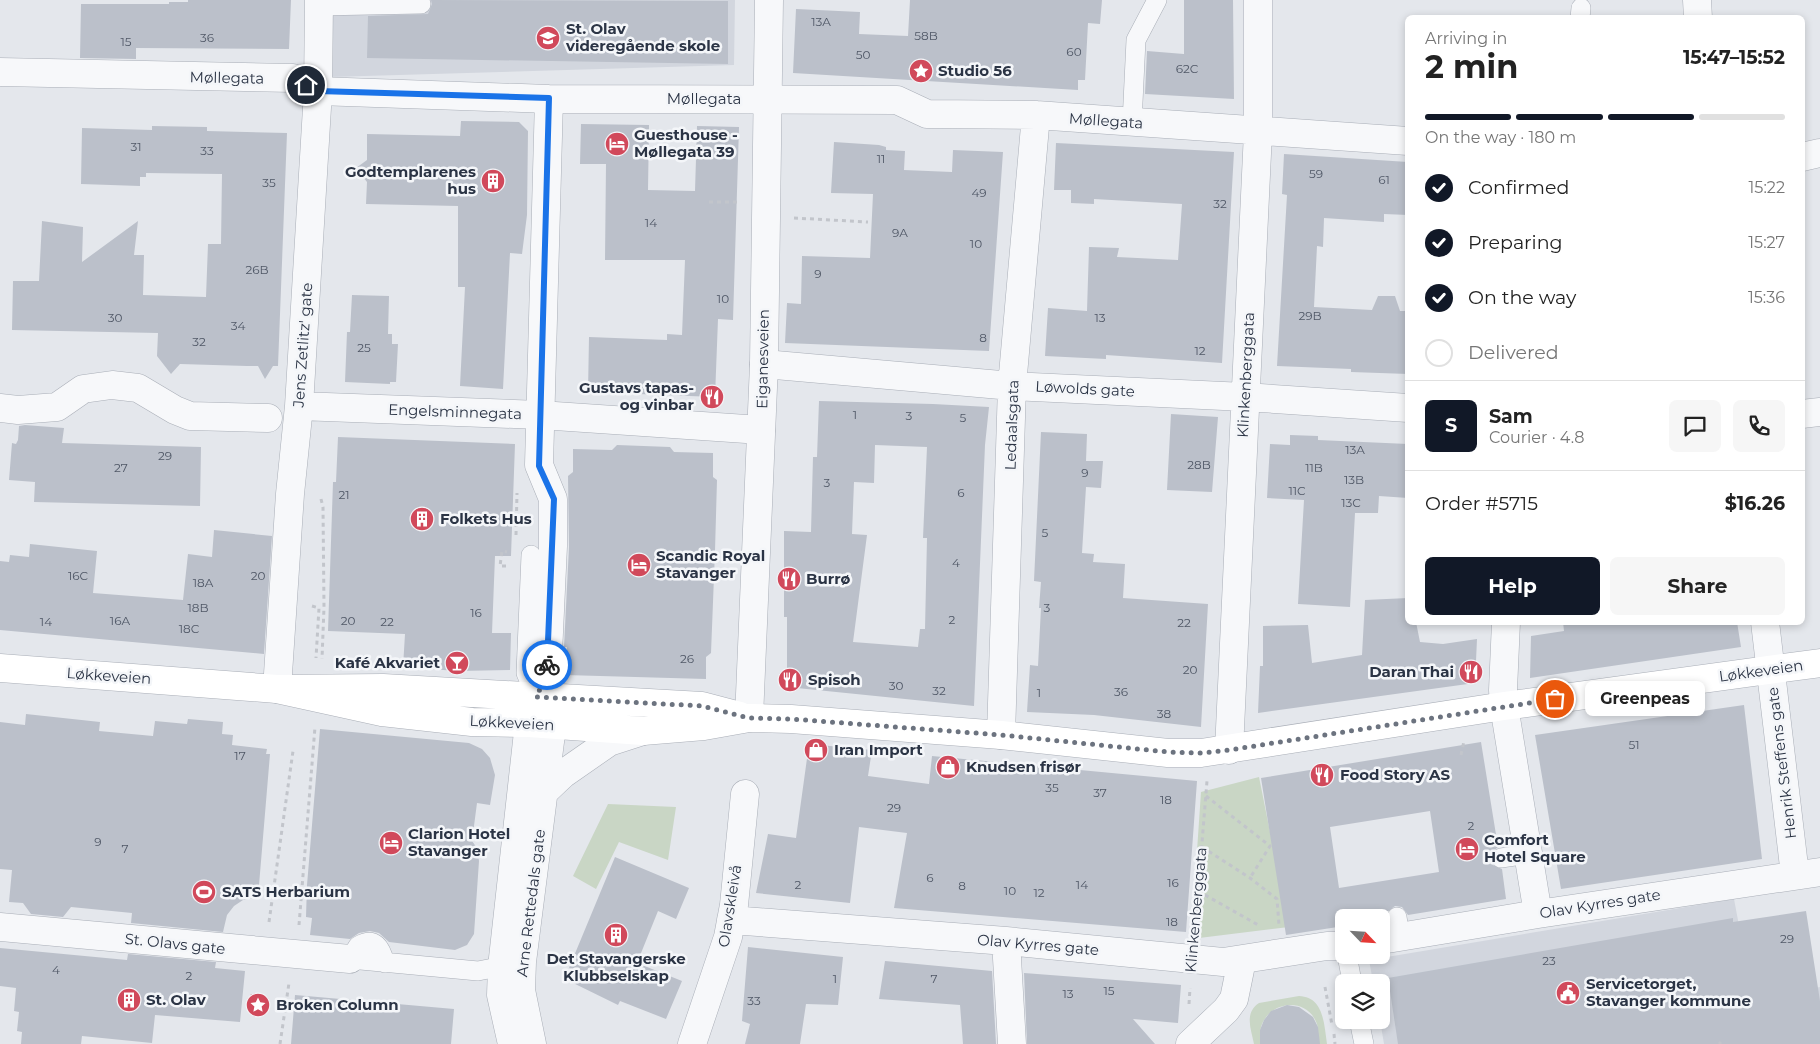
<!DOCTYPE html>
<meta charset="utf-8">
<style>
:root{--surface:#fff;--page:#f6f6f6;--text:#222;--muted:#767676;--line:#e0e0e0;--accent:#111827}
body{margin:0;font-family:Montserrat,sans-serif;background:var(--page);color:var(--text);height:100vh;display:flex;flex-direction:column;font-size:19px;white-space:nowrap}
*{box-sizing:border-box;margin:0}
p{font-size:16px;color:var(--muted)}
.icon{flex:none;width:28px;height:28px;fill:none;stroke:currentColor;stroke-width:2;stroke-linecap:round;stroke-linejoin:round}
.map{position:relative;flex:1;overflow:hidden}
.drawer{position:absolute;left:1405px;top:15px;width:400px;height:610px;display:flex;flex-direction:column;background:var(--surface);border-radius:8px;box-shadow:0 2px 8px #0003}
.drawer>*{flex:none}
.needle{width:32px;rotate:115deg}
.buttons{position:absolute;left:1335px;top:909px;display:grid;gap:10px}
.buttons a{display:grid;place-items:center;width:55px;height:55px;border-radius:8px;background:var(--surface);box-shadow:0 2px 8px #0003;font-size:25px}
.pin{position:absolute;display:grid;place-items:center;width:42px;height:42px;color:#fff;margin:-21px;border:2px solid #fff;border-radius:50%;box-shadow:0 1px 5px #0007}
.courier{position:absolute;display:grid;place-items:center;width:50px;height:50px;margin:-25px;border:4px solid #1a73e8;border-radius:50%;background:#fff;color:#222;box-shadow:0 1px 6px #0007}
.bubble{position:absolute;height:35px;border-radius:8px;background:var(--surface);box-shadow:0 2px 8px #0003;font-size:16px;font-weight:700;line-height:35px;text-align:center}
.head em{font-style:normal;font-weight:700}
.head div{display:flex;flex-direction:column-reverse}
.head{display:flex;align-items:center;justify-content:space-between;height:85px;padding:0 20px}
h1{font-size:32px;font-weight:700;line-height:38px}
.bar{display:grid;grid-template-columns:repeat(4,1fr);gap:8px 5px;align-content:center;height:60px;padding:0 20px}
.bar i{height:6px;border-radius:4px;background:var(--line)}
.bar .current{background:var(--accent)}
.bar p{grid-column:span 4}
.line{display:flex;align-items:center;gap:12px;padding:0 20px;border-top:1px solid var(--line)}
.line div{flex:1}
.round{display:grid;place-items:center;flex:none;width:52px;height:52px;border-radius:8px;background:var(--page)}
ol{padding:0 20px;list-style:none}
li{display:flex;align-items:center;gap:15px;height:55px}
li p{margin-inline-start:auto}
li .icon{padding:5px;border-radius:50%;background:var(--accent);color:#fff;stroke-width:4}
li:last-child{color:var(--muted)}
li i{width:28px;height:28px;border:2px solid var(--line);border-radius:50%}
.cta{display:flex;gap:10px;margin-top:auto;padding:10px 20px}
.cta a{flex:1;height:58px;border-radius:8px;background:var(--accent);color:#fff;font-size:20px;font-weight:700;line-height:58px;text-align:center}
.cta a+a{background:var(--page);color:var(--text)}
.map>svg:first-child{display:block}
.built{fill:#d2d6de}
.green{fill:#c9d6c5}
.building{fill:#bbc0ca;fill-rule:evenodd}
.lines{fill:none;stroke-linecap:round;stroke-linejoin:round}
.service-casing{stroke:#a9aeb7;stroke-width:20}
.pedestrian-casing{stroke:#a9aeb7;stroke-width:29}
.minor-casing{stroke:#a9aeb7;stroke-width:29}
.tertiary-casing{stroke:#a9aeb7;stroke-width:29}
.secondary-casing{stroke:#a9aeb7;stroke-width:29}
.path{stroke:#c2c5cb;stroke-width:3;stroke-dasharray:4 4;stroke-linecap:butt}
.service{stroke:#f7f8fa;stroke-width:19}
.pedestrian{stroke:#f7f8fa;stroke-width:28}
.minor{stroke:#f7f8fa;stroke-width:28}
.tertiary{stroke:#f7f8fa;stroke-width:28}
.secondary{stroke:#fff;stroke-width:28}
.done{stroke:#6c737f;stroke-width:5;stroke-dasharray:0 9}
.route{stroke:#1a73e8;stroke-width:6}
.labels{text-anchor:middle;stroke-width:5;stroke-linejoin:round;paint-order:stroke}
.number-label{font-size:12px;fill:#4f5766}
.poi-label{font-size:15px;font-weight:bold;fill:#2b3445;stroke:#f4f6f9;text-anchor:start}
.street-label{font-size:15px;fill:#2b3445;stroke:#f4f6f9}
</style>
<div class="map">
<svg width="1820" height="1044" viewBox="0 0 1820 1044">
<rect width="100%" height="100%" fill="#e4e7ec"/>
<path class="built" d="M331,0h404l-1,65 -404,12z
M1734,899l19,101 67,-13v57h-436l-4,-24 1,-38h-8l-4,-22z"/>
<path class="green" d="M1259,777l30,150 -98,12 10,-147z
M608,804l68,3 -8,53 -49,-18 -23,47 -23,-13z
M1299,996c25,1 25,28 28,48h-10c0,-6 2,-14 0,-20 -12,-34 -65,-19 -56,20h-7c-3,-15 -10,-31 5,-41z"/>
<path class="building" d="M188,0h103l-2,49 -153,-1v11l-56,-1 1,-54h88v-2h19z
M431,0l297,1v63l-361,-6 1,-42 60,-2 4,-10z
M910,0h192l-2,24 -12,-1 -3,57h-7v10l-285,-17 3,-64 64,3 -1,22 49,2z
M1184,0h49l1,99 -89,-5 2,-43 37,3z
M461,121l58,1 9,9 -1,84 -5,39 -12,-1 -7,136 -43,-3 5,-99h-7v-81l-92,-2 1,-22 -11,-14 11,-8v-26l93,2z
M581,124l68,1 -1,65 47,1 2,-65 42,1 -6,193 -15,-1 -3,78 -127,-5 1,-55 78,3v-6l15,1 3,-75h-80l1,-96h-26z
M152,126l55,1v4l80,2 -9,233h-5l-8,13 -7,-13h-11l-67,-2 -9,10 -14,-18 1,-23 -146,-3 1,-49h26l3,-60 41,6 -1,35 56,-41 -4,34h10l-1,40 63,2 2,-53h13l1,-70 -76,-1v4h-6v9l-59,-2 1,-56 70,2z
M834,142l45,3 7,2v3l19,1 -1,19 48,2 1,-22 50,2 -14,199 -204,-8 2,-40 14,1 1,-48 68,2 3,-64 -42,-1z
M1056,143l178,9 -12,211 -116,-8v4l-61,-3 3,-48 39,3 2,-64 30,1 -2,9 61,3 4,-56 -88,-5v5l-23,-1v-13h-17z
M1284,154l124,8v53l-24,-1v8l-60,-4 -1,29 -6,-1 -3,61 58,3 6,-14h17l5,15h8v63l-57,-2v-3l-74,-3 10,-171 -5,-1z
M352,295l37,1 -1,38h4v10h6l-2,38h-6v2l-45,-2 2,-50h3z
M819,401l114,3 56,3 -4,38 -11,261 -187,-19v-70h-3v-86l27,1 2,-75h4zM875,445l52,2 -4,91h4l-2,91h-5l-2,18 -65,-5 14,-107 -15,-1 2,-52 20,1z
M1171,414l47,3 -6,75 -45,-2z
M25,425l39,3 -2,15 139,4 -1,59 -166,-4 1,-20 -26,-2 3,-37 4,1 2,-4 1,-14z
M1041,432l46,2 -1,27h17l-2,27 -15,-1 -4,66 12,1 -1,8 32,2 -2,34 85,6 -7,123 -107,-12 -67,-3 3,-47 8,1 3,-58h-2l2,-26 -7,-1z
M1290,435l28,1v4l90,4v54l-29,-2 -1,17h-23l-5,94 -52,-3 6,-104 -37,-2 3,-54 20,1z
M338,437l177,7 -4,112h-16l-3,77h19l-1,37 -53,1 -54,-4 2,-33 -77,-3 5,-149h3z
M617,445l53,2 4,5 39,1v24l4,3 -2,71 -4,102 -5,4v22l-141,-4 2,-28h-3l5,-100 -1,-71 5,-4v-23l39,1z
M214,530l58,6 -8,118 -264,-24v-69l9,1 1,-7 19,2 1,-13 67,7 -4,42 90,7 5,-46 24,3z
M1408,598v24h8l4,20 23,2 34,-5 -2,44 -217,30 2,-47h3v-40l45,-1 4,38 50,-8 3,-55z
M1563,622h174l4,25 -211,31 1,-42 33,-5z
M1744,705l18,154 -201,30 -26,-154z
M26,714l74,8 -1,9 54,5 2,-15 32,3 1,-5 35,3 -1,12 11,1 -1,10 35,4 -1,5h4l-12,143 -15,3 -9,6 -7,9 -4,17 -92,-9 1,-10 -61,-6 -8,10 -32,-3 -8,-11 -14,-1 3,-32 -12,-1v-147l25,3z
M320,729l149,14 13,6 8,9 5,17 -5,30 -13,-2 -5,38 5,7 2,13 -5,73 -7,11 -12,5 -66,-8 -10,-9 -9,-2 -11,2 -9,6 -40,-4 2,-17 -6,-1 1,-32z
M1481,742l17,105 -7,6 -1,7 3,5 9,4 4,30 -98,16 -6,-8 -7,-1 -8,6 -1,7 -42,-1v8l-58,9 -25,-157zM1430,811l9,61 -100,16 -9,-61z
M809,744l63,6 -4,26 61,8 3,-28 265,25 -11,151 -292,-24 13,-75 -48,-6 -9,76 -94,-10 12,-59 28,4z
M615,857l74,31 -13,31 -18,-8 -21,52 45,18 -16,38 -46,-18 -2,4 -51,-25 5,-11 -3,-1z
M1806,911l14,90v43h-422l-10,-66 345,-60v4z
M748,947l95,10 -5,48 -32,-1 -6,40h-55l5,-20 -8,-3z
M0,948l127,12 1,-6 88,8 -1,6 30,3 -5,51 -85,-7 -3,28 -70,-7 -1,8h-60l1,-12 -5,-1 2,-19 -5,-1 2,-23 -16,-2z
M885,961l107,10 4,73h-33l-3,-39 -81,-6z
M1024,973l157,12 -3,38 -45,-4 22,25h-128z
M295,995l159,14 -3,35h-160z
M1287,1005l12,2 14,10 5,10 2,17h-60v-14l4,-10 7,-9z"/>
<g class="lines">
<g class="service-casing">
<path id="service" d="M319,6l102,-2
M1580,18l1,-10
M1132,123l4,-83 21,-40
M531,555l-5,118 10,24
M1501,858l27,-4
M1397,917l3,20
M1347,955l5,27
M385,963c-4,-15 -10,-27 -27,-17l-8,13 128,12 35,-7
M1359,1020l5,24"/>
</g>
<g class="pedestrian-casing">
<path id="pedestrian" d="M0,927l350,32"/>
</g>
<g class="minor-casing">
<path id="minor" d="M1697,0l1,18
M0,72l293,6 25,13 231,8 348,1 30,14 109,1 372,26
M1802,157l18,-4
M764,364l248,22 233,11 163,11
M299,406l241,9 221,15
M0,408l18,2 39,-3 26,-18 29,-4 26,3 37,22 15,6 78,2
M1802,414l18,-2
M1506,622l-3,68 1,16 34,208
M1765,622l30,253
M277,689l13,-195 9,-88 19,-315 1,-91
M536,697l11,-22 6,-129v-47l-14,-34 10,-366
M1001,735l11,-349 24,-271
M1229,750l29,-618v-132
M731,920l275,21 217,21 104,-16h17
M1381,940l157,-26 282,-42
M1006,941l6,103
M692,1044l36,-107 6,-32 11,-111
M1190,1044l36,-34 8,-11 8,-39"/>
</g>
<g class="tertiary-casing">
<path id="tertiary" d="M749,718l15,-354 5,-364
M545,791l18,-17 46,-32 34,-11
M512,1044l-11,-49 1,-28 27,-244 6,-22
M532,1044l-11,-54 1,-28 30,-236 -12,-21"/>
</g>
<g class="secondary-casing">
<path id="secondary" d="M0,668l277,21 106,-1 319,18 38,10
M277,689l105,23 90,10 57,1 114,8 61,-5 45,-8 42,1 210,16 167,18h33l303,-47 316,-43"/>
</g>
<path class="path" d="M709,202h29
M794,218l74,4
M321,499l2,8 1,100 -2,52
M516,535l1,-42
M506,566h-6l2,-15 5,1
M312,606l7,2 -3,50
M1461,755l3,-14
M1206,796l64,50 -20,32
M1202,847l48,31 27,21 2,26
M1198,891l62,35
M269,922l24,-171
M299,925l16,-198
M1195,929l12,-148
M1325,987l7,38
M1189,1004l1,-16
M1334,1034l1,10
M280,1044l9,-61
M1719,1044l2,-2"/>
<use href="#service" class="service"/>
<use href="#pedestrian" class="pedestrian"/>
<use href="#minor" class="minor"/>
<use href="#tertiary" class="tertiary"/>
<use href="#secondary" class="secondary"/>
</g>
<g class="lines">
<path class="done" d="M547,665v10l-11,22 166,9 47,12 42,1 210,16 167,17 33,1 28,-3 326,-51"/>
<path class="route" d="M306,85l12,6 231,7 -10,368 15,33 -7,166"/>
</g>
<defs>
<g id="school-disc" transform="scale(1.25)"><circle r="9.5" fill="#d1495b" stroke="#f4f6f9"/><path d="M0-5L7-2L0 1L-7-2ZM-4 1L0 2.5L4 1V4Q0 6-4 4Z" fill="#fff"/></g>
<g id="sight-disc" transform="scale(1.25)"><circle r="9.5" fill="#d1495b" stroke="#f4f6f9"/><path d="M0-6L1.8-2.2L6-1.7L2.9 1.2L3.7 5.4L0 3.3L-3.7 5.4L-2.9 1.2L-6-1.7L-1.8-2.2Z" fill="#fff"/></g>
<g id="hotel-disc" transform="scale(1.25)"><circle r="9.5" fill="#d1495b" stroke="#f4f6f9"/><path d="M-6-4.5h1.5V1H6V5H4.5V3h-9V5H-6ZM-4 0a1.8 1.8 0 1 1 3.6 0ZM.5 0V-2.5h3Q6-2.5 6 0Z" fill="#fff"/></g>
<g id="building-disc" transform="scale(1.25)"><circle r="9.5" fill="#d1495b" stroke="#f4f6f9"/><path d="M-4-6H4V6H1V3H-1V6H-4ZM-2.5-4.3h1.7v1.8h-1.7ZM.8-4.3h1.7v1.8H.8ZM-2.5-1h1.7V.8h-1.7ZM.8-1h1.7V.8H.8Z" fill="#fff"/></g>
<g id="restaurant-disc" transform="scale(1.25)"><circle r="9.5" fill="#d1495b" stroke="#f4f6f9"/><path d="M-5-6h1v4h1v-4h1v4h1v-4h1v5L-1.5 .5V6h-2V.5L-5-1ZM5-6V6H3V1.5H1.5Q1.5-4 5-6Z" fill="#fff"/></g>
<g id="bar-disc" transform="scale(1.25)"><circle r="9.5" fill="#d1495b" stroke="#f4f6f9"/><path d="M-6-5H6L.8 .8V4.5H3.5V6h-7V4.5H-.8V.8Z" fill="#fff"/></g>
<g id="shop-disc" transform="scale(1.25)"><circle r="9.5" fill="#d1495b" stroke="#f4f6f9"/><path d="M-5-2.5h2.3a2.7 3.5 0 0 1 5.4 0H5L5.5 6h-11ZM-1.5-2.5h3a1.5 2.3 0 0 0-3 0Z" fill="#fff"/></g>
<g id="stadium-disc" transform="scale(1.25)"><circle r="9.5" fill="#d1495b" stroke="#f4f6f9"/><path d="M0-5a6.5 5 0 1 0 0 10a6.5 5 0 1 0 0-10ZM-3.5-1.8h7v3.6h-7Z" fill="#fff"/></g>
<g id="civic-disc" transform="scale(1.25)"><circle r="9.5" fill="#d1495b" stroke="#f4f6f9"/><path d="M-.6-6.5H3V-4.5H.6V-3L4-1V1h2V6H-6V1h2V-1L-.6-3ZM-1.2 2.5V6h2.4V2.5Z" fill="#fff"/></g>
</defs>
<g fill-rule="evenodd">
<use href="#school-disc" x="548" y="38"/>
<use href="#sight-disc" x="921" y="71"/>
<use href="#hotel-disc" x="617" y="144"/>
<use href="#building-disc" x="493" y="181"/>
<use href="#restaurant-disc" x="712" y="397"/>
<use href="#building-disc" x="422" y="519"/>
<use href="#hotel-disc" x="639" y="565"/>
<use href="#restaurant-disc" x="789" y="579"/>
<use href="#bar-disc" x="457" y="663"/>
<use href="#restaurant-disc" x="1471" y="672"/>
<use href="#restaurant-disc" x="790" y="680"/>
<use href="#shop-disc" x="816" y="750"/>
<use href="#shop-disc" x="948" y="767"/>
<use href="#restaurant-disc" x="1322" y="775"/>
<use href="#hotel-disc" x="391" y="843"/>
<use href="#hotel-disc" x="1467" y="849"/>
<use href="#stadium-disc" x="204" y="892"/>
<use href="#building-disc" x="616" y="935"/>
<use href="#civic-disc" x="1568" y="993"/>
<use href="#building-disc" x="129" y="1000"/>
<use href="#sight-disc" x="258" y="1005"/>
</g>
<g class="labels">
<g class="number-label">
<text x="821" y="26">13A</text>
<text x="926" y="40">58B</text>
<text x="207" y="42">36</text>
<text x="126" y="46">15</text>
<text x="1074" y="56">60</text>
<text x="863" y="59">50</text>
<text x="1187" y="73">62C</text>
<text x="136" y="151">31</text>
<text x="207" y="155">33</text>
<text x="881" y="163">11</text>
<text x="1316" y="178">59</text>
<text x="1384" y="184">61</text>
<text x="269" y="187">35</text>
<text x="979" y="197">49</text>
<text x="1220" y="208">32</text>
<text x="651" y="227">14</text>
<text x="900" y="237">9A</text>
<text x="976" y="248">10</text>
<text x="257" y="274">26B</text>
<text x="818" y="278">9</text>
<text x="723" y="303">10</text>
<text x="1310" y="320">29B</text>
<text x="115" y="322">30</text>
<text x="1100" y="322">13</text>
<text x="238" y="330">34</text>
<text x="983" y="342">8</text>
<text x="199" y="346">32</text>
<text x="364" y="352">25</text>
<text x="1200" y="355">12</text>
<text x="855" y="419">1</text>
<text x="909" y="420">3</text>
<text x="963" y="422">5</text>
<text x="1355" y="454">13A</text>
<text x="165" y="460">29</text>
<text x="1199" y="469">28B</text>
<text x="121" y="472">27</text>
<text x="1314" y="472">11B</text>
<text x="1085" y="477">9</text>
<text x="1354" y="484">13B</text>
<text x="827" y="487">3</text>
<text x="1297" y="495">11C</text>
<text x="961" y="497">6</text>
<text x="344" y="499">21</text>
<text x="1351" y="507">13C</text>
<text x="1045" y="537">5</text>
<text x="956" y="567">4</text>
<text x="78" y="580">16C</text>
<text x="258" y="580">20</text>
<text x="203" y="587">18A</text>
<text x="198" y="612">18B</text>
<text x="1047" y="612">3</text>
<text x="476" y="617">16</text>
<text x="952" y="624">2</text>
<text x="120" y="625">16A</text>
<text x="348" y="625">20</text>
<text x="46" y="626">14</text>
<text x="387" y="626">22</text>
<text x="1184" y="627">22</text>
<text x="189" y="633">18C</text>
<text x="687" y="663">26</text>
<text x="1190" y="674">20</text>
<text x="896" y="690">30</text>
<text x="939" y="695">32</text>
<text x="1121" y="696">36</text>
<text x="1039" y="697">1</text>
<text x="1164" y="718">38</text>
<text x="1634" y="749">51</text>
<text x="240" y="760">17</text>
<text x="1052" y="792">35</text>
<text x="1100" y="797">37</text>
<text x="1166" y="804">18</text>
<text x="894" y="812">29</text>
<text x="1471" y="830">2</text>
<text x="98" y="846">9</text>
<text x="125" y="853">7</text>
<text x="930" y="882">6</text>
<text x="1173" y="887">16</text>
<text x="798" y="889">2</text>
<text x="1082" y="889">14</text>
<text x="962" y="890">8</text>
<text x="1010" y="895">10</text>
<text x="1039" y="897">12</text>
<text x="1172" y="926">18</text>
<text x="1787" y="943">29</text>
<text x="1549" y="965">23</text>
<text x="56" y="974">4</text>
<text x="189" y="980">2</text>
<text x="835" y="983">1</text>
<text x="934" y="983">7</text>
<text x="1109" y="995">15</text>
<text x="1068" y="998">13</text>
<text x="754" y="1005">33</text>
</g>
<g class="poi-label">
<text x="566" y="34">St. Olav<tspan x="566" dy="17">videregående skole</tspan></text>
<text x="938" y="76">Studio 56</text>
<text x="634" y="140">Guesthouse -<tspan x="634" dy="17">Møllegata 39</tspan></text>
<text x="476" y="177" text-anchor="end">Godtemplarenes<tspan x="476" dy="17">hus</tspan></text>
<text x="694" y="393" text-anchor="end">Gustavs tapas-<tspan x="694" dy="17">og vinbar</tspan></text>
<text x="440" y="524">Folkets Hus</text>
<text x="656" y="561">Scandic Royal<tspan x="656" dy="17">Stavanger</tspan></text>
<text x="806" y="584">Burrø</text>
<text x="440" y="668" text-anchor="end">Kafé Akvariet</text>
<text x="1454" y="677" text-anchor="end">Daran Thai</text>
<text x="808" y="685">Spisoh</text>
<text x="834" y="755">Iran Import</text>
<text x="966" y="772">Knudsen frisør</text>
<text x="1340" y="780">Food Story AS</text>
<text x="408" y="839">Clarion Hotel<tspan x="408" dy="17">Stavanger</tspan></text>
<text x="1484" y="845">Comfort<tspan x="1484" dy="17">Hotel Square</tspan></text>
<text x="222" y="897">SATS Herbarium</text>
<text x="616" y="964" text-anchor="middle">Det Stavangerske<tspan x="616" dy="17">Klubbselskap</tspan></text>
<text x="1586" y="989">Servicetorget,<tspan x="1586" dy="17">Stavanger kommune</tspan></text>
<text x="146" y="1005">St. Olav</text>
<text x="276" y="1010">Broken Column</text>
</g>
<g class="street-label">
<text transform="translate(227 78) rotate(1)" y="5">Møllegata</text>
<text x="704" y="104">Møllegata</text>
<text transform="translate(1106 121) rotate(4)" y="5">Møllegata</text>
<text transform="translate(303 345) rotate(-86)" y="5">Jens Zetlitz' gate</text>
<text transform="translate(763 359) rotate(-89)" y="5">Eiganesveien</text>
<text transform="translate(1246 375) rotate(-87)" y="5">Klinkenberggata</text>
<text transform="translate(1085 389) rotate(3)" y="5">Løwolds gate</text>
<text transform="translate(455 412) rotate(2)" y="5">Engelsminnegata</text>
<text transform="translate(1012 425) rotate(-88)" y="5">Ledaalsgata</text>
<text transform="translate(1761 671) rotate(-8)" y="5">Løkkeveien</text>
<text transform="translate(109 676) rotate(4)" y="5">Løkkeveien</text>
<text transform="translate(512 723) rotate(3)" y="5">Løkkeveien</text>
<text transform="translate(1782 763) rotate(-97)" y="5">Henrik Steffens gate</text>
<text transform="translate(531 903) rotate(-83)" y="5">Arne Rettedals gate</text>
<text transform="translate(1600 904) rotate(-9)" y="5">Olav Kyrres gate</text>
<text transform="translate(730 906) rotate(-81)" y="5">Olavskleivå</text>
<text transform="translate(1196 910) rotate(-85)" y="5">Klinkenberggata</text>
<text transform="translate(175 944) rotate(6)" y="5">St. Olavs gate</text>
<text transform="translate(1038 945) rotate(5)" y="5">Olav Kyrres gate</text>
</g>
</g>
</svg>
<div class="buttons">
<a><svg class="needle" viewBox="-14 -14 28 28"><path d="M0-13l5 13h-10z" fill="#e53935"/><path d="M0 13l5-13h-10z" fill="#767676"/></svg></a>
<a><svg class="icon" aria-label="layers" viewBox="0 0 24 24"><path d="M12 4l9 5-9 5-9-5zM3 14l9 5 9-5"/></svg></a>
</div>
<div class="pin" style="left:1555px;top:699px;background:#ea580c"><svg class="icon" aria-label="bag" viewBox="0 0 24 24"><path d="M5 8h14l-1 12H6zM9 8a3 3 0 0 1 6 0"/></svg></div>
<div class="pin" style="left:306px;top:85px;background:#1f2937"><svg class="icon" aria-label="home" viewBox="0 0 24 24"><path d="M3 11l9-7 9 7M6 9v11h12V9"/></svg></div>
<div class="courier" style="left:547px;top:665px"><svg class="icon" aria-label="bike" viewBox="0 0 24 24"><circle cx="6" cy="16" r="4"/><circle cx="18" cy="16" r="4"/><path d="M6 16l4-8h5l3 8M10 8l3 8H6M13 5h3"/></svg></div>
<div class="bubble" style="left:1585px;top:681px;width:120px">Greenpeas</div>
<section class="drawer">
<div class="head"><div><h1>2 min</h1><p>Arriving in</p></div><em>15:47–15:52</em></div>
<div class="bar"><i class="current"></i><i class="current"></i><i class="current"></i><i></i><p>On the way · 180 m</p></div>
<ol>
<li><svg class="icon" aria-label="check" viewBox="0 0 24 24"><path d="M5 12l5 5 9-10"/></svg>Confirmed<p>15:22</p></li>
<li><svg class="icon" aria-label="check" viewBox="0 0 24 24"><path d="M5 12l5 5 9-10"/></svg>Preparing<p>15:27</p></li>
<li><svg class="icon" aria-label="check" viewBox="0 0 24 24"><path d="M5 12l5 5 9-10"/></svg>On the way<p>15:36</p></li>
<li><i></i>Delivered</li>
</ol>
<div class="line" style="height:90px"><b class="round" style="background:var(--accent);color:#fff">S</b><div><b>Sam</b><p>Courier · 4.8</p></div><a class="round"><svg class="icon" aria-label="chat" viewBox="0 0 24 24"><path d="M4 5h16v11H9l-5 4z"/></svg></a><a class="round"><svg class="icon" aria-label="phone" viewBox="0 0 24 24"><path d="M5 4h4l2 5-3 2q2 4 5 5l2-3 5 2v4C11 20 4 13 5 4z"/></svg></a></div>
<div class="line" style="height:65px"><div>Order #5715</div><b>$16.26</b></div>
<div class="cta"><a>Help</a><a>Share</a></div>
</section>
</div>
